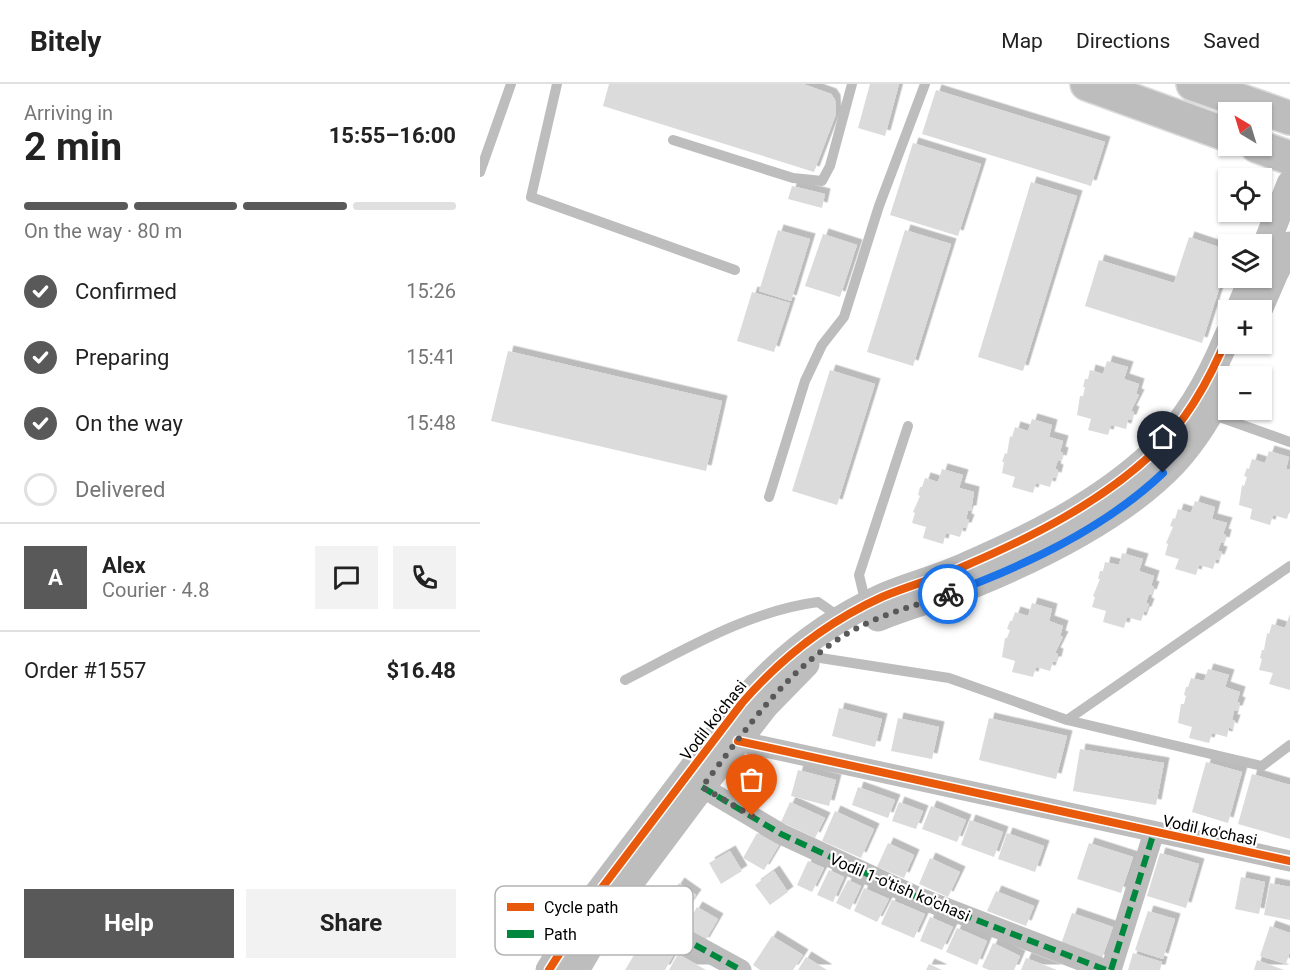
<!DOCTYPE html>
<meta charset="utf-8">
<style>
:root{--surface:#fff;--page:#f2f2f2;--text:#222;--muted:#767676;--line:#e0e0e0;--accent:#595959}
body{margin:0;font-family:Roboto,sans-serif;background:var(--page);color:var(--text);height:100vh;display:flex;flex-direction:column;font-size:22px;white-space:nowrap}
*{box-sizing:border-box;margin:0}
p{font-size:20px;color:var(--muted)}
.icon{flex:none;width:33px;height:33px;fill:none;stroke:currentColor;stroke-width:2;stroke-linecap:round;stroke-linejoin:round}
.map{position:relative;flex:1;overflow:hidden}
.details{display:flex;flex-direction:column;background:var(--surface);width:480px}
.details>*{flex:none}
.needle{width:39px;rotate:322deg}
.fabs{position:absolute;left:738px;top:18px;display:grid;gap:12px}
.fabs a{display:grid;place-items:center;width:54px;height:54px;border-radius:0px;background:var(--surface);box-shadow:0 2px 4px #0004;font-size:30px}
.pin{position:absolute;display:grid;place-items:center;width:51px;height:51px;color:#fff;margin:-62px -26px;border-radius:50% 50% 50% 0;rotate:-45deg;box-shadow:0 0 6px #0007}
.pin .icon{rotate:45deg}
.courier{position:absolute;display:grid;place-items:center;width:60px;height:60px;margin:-30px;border:4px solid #1a73e8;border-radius:50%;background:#fff;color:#222;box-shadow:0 2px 8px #0007}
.overview em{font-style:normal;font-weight:700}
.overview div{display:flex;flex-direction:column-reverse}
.overview{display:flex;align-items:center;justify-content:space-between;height:102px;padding:0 24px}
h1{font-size:39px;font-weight:700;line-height:45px}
.bar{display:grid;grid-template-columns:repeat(4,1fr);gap:9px 6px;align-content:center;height:72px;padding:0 24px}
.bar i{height:8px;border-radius:4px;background:var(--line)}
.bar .selected{background:var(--accent)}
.bar p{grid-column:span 4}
.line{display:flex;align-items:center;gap:15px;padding:0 24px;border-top:2px solid var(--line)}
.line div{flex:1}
.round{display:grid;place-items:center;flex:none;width:63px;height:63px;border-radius:0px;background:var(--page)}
ol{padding:0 24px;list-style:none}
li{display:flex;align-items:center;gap:18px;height:66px}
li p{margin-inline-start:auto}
li .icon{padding:6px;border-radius:50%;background:var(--accent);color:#fff;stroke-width:4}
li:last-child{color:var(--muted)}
li i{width:33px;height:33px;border:3px solid var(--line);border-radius:50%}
.primary-button{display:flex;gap:12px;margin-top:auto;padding:12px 24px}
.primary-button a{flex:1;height:69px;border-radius:0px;background:var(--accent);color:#fff;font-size:24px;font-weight:700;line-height:69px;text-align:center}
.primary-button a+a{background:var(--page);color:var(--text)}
header{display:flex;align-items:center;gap:36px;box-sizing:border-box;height:84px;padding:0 30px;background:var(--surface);border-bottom:2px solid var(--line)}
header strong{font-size:28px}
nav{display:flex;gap:33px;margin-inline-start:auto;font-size:21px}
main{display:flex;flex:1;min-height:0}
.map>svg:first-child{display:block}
.building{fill:#dbdbdb;filter:url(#shadow)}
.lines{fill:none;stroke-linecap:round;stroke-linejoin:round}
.primary-casing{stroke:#dbdbdb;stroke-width:36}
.service{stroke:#bdbdbd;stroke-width:10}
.minor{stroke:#bdbdbd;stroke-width:21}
.tertiary{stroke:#bdbdbd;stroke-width:27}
.primary{stroke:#bdbdbd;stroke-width:33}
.quiet{stroke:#00873e;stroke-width:6;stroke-dasharray:12 6;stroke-linecap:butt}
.cycleway-casing{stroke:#fff;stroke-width:11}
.cycleway{stroke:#e8590c;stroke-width:8}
.done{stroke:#595959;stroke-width:6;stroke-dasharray:0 10.8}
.route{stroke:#1a73e8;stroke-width:8}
.labels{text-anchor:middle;stroke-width:4.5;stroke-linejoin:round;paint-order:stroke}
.street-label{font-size:16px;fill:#000;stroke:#fff}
.key{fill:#fff;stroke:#b2b2b2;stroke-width:1.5}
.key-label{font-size:16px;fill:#000}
</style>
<header>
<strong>Bitely</strong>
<nav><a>Map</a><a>Directions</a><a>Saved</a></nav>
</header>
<main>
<section class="details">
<div class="overview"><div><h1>2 min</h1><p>Arriving in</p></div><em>15:55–16:00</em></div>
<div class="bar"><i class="selected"></i><i class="selected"></i><i class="selected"></i><i></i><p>On the way · 80 m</p></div>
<ol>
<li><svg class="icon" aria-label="check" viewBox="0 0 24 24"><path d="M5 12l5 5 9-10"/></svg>Confirmed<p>15:26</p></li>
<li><svg class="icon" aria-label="check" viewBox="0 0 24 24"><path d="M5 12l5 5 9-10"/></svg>Preparing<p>15:41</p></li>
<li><svg class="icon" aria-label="check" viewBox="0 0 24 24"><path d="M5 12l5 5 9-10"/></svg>On the way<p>15:48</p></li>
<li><i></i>Delivered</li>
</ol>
<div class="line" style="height:108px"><b class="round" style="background:var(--accent);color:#fff">A</b><div><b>Alex</b><p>Courier · 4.8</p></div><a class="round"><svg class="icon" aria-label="chat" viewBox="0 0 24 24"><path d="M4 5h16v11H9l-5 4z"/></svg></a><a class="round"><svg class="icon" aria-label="phone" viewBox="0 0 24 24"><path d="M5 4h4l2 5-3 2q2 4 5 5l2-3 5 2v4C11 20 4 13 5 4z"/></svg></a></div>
<div class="line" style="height:78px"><div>Order #1557</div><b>$16.48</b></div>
<div class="primary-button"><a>Help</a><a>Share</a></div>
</section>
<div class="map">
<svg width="810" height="886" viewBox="0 0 810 886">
<defs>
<filter id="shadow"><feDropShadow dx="5.5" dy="-5.5" stdDeviation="0" flood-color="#0004"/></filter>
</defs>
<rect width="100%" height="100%" fill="#fff"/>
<path class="building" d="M129,0h194l28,10 4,6 1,14 -22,58 -211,-66z
M390,0h29l-14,52 -27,-8z
M456,6l169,52 -14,44 -169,-52z
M433,59l68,21 -23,72 -68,-21z
M551,98l46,14 -54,175 -45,-14z
M312,102l33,8 -3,14 -34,-9z
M298,146l32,9 -19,62 -32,-10z
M425,146l46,14 -38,122 -46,-14z
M343,150l34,11 -17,52 -35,-11z
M709,153l39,13v10l-26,83 -117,-37 14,-46 75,23z
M272,208l38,11 -16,49 -37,-11z
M28,267l214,50 -16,70 -215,-50z
M627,277l21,6 -4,12 15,5 -3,10 3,1 -8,16 3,1 -3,8h-3l-2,9 -15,-4 -3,10 -20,-5 3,-11 -14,-4 3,-19h3l2,-9h-2l2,-8h3l2,-9 13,4z
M350,286l45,14 -38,121 -45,-14z
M552,335l20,6 -3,12 14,4 -3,11 3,1 -2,8 -3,-1 -3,9 3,1 -2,8 -3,-1 -3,10 -14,-4 -3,10 -21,-6 3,-10 -13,-4 2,-11h-2l3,-9 2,1 3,-18 2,1 3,-10 13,4z
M789,367l20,6 -3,12 4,1v39l-3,10 -14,-4 -3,10 -20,-6 2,-10 -13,-4 3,-20 2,1 3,-9 -3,-1 3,-8 2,1 3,-10 13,4z
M462,385l21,6 -4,13 15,4 -3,19h-3l-2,8 3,1 -3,8h-3l-3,9 -14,-4 -3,11 -20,-6 3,-11 -14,-4 3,-10 -2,-1 7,-16 -2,-1 2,-8h2l3,-9 13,4z
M715,417l20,6 -3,12 15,4 -4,11 3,1 -2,8 -3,-1 -3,9 4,1 -3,8 -3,-1 -3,10 -14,-4 -3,10 -21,-6 4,-10 -14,-4 3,-11 -2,-1 7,-16 -3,-1 3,-8 2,1 3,-10 13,4z
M642,469l21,6 -4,12 15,5 -3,10 3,1 -3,8 -2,-1 -3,9 3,1 -3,8h-2l-3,9 -14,-4 -3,11 -21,-6 3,-11 -14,-4 3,-10 -2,-1 7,-17h-2l2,-8h3l2,-9 14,3z
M552,519l20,6 -3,12 14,5 -3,10 3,1 -8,16 3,1 -2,8h-3l-3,9 -14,-4 -3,10 -21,-5 3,-11 -13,-4 3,-19h2l3,-8 -3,-1 3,-8h2l3,-9 13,4z
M810,530v76l-21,-6 4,-11 -14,-3 3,-11 -2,-1 2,-8h2l3,-17 2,1 3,-10 13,4z
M728,585l21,6 -4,12 15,5 -3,10 3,1 -3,8h-3l-2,9h3l-3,9 -3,-2 -2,10 -15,-4 -3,10 -20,-5 3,-11 -14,-4 3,-19h3l2,-8 -2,-1 2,-8h2l3,-9 13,3z
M359,624l43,11 -7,28 -43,-11z
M418,634l41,9 -7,32 -41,-8z
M509,634l78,18 -11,43 -77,-19z
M600,665l84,14 -8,42 -83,-14z
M726,678l36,10 -14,51 -36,-11z
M318,686l38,10 -7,26 -38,-10z
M772,690l38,11v54l-52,-15z
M378,703l37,13 -7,18 -36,-13z
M310,718l35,16 -10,20 -34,-16z
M419,718l24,9 -7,18 -24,-8z
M451,722l35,14 -9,22 -35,-13z
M355,727l39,18 -13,29 -39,-17z
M490,736l33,12 -9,25 -33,-12z
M277,749l22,12 -15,25 -21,-12z
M527,749l37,13 -9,26 -37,-13z
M408,759l26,12 -10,23 -27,-11z
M609,759l44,14 -12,36 -44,-14z
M250,767l12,20 -21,13 -12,-21z
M680,769l39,11 -13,44 -39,-12z
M450,774l30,14 -12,25 -29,-13z
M328,777l16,7 -12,24 -15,-7z
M349,786l15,7 -11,25 -16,-7z
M294,787l14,21 -18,13 -15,-20z
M761,793l24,5 -6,32 -24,-5z
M368,796l13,6 -11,24 -14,-7z
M199,799l17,12 -10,14 -17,-11z
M790,799l20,4v33l-26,-5z
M384,804l25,11 -12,23 -23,-11z
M516,807l38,15 -8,20 -39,-15z
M412,816l33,14 -11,24 -33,-14z
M217,823l21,12 -14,24 -21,-12z
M668,827l27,8 -12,40 -28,-9z
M592,829l41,14 -12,34 -41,-14z
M450,833l23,10 -11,23 -22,-9z
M790,842l20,7v18l-4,13 -26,-8z
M477,844l30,13 -10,24 -31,-13z
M166,851l29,17 -10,18h-40z
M292,852l31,19 -10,15h-33l-7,-5z
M513,859l27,13 -6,14h-25l-7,-3z
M653,869l29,9 -2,8h-32z
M198,870l28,16h-37z
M326,873l21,13h-29z
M546,874l31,12h-36z
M777,876l27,10h-30z
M449,880l13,6h-16z"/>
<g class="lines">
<g class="primary-casing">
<path id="primary" d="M607,0l141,51
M713,0l97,34
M777,62l33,12"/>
</g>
<path class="service" d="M77,0l-26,113 204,73
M193,56l120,38 29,3 8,-15 22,-82
M0,88l31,-88
M731,330l79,28
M289,413l36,-116 17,-36 22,-28 35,-111 46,-122
M386,520l-7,-29 49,-149
M334,573l135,21 118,42 223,-154
M145,596c61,-31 124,-69 193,-78l23,16
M587,636l195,46 28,-21"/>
<path class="minor" d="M258,657l552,120
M222,703l79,47 136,63 189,73
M136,818l125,68
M631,886l43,-138"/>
<path class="tertiary" d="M782,171l28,-71
M759,226l13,-32
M779,226l16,-37 15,-28
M398,534c31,-13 64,-21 95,-33 68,-28 150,-68 201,-122 22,-24 40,-54 54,-84
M69,886l49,-77 144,-190c39,-45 85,-81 140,-106 28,-12 57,-19 85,-32 65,-28 134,-63 186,-112 34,-32 58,-76 75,-118
M96,886l40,-68 86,-115 64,-82 40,-41"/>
<use href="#primary" class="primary"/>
<path class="quiet" d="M222,703l79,47 136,63 189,73
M136,818l125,68
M631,886l43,-138"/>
<g class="cycleway-casing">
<path id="cycleway" d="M258,657l552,120
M69,886l49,-77 144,-190c39,-45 85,-81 140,-106 28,-12 57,-19 85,-32 65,-28 134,-63 186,-112 34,-32 58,-76 75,-118"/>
</g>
<use href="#cycleway" class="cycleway"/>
</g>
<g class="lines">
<path class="done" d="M272,732l-50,-29c43,-56 85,-119 148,-155 31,-18 65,-26 98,-38"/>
<path class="route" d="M468,510c76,-28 156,-65 215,-121"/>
</g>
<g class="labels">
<g class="street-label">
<text transform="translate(233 636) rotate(-52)" y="6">Vodil ko'chasi</text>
<text transform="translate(730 746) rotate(12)" y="6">Vodil ko'chasi</text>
<text transform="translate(420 803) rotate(23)" y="6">Vodil 1-o'tish ko'chasi</text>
</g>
</g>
<rect x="15" y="802" width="198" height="69" rx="9" class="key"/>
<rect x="27" y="819" width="27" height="8" fill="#e8590c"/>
<rect x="27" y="846" width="27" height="8" fill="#00873e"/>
<g class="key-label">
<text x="64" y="829">Cycle path</text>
<text x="64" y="856">Path</text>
</g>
</svg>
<div class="fabs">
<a><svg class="needle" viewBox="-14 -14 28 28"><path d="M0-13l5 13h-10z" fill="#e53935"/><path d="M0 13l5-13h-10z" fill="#767676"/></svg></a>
<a><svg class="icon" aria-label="locate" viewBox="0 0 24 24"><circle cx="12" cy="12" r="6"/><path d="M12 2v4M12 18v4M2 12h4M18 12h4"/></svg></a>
<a><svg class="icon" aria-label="layers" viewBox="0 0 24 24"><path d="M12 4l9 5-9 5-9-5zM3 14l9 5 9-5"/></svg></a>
<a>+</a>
<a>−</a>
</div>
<div class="pin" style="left:272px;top:732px;background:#ea580c"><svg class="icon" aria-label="bag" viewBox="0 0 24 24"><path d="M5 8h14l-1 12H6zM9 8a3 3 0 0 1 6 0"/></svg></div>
<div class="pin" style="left:683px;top:389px;background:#1f2937"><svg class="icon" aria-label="home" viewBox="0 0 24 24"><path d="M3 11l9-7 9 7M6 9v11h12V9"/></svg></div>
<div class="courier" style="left:468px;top:510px"><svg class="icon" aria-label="bike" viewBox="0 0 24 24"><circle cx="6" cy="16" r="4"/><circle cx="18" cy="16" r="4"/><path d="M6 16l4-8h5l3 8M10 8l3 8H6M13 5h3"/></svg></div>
</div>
</main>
